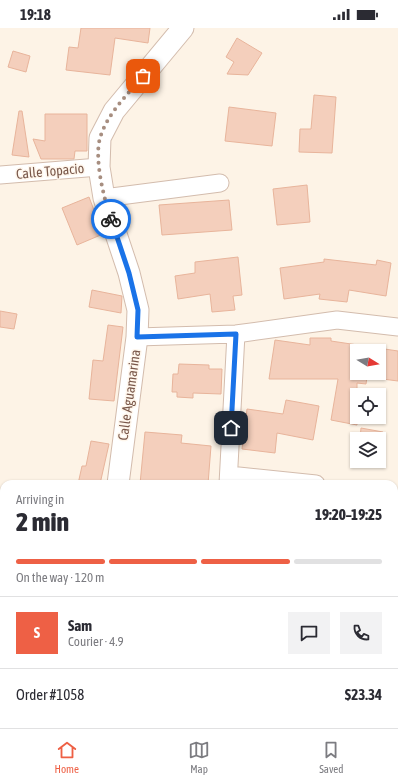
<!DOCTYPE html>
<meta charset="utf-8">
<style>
:root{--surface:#fff;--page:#f2f2f3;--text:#2b2b33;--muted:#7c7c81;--line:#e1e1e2;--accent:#ee6045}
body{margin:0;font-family:"Asap Condensed",sans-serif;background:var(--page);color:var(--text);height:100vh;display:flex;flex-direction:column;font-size:15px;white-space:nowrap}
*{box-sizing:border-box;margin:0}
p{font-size:13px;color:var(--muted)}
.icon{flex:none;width:22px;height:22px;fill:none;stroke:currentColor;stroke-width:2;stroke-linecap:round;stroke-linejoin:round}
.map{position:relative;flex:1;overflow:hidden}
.details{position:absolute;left:0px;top:452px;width:398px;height:248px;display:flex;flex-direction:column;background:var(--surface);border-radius:12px 12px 0 0;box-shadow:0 1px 3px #0004}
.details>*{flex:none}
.needle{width:26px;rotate:101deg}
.controls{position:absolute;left:350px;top:316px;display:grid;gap:8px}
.controls a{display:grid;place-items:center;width:36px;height:36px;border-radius:0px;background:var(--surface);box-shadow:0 1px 3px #0004;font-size:20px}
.pin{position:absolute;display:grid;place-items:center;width:34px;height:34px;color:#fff;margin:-17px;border-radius:8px;box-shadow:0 2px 6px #0006}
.courier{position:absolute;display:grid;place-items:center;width:40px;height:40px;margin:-20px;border:3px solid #1a73e8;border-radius:50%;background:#fff;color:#222;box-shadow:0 1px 5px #0007}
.head em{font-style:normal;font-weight:800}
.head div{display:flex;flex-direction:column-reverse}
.head{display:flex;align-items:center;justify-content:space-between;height:68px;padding:0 16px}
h1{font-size:26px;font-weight:800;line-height:30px}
.bar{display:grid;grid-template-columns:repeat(4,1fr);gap:6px 4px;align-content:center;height:48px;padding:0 16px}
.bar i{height:5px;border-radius:3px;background:var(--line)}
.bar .on{background:var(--accent)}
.bar p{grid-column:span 4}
.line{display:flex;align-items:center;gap:10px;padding:0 16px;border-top:1px solid var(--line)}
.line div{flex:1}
.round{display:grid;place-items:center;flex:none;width:42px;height:42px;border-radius:0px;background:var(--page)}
.status{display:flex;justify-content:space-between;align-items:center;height:28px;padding:0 20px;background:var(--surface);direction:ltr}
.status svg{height:11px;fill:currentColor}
.menu{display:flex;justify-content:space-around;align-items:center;height:56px;border-top:1px solid var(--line);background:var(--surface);font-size:11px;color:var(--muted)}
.menu a{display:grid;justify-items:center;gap:2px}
.menu .on{color:var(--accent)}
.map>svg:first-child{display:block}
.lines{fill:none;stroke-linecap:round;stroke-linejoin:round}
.stream{stroke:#9ed5db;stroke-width:5.5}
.building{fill:#f4cfbc;stroke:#e8b49b;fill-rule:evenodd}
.minor-casing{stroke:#d3bcad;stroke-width:19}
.tertiary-casing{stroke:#d3bcad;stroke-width:23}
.minor{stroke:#fff;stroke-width:17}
.tertiary{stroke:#fff;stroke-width:21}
.done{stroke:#a78e80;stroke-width:4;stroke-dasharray:0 7.2}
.route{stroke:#1a73e8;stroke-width:5}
.labels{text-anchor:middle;stroke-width:3;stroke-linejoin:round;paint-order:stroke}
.street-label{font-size:14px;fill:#795749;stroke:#fff7ed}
</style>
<div class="status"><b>19:18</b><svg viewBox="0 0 49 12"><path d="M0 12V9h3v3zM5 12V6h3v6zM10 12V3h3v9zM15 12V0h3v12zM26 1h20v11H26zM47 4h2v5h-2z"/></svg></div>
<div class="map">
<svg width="398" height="700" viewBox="0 0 398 700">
<rect width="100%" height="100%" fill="#fdf3e6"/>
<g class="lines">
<path class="stream" d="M394,504l4,-3"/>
</g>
<path class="building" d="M81,0h69l-2,15 -33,-5 -5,37 -44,-5 3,-23 9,1z
M237,10l25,15 -14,22 -21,-1 7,-12 -8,-5z
M13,23l17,5 -4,16 -18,-5z
M314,67l22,2 -4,56 -33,-1 1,-23h11z
M229,79l47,6 -4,33 -47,-5z
M19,83h3l7,46 -17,-2z
M45,86h42v37h-12l-1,8h-33l-8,-20 12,2z
M307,157l3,37 -33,3 -4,-36z
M89,169l14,37 -26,11 -15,-37z
M229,172l3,30 -70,5 -3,-30z
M238,229l4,38 -9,1 2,14 -23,2 -2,-18 -32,5 -3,-23 20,-3v-11z
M324,231l52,6 1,-5 14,3 -5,33 -37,-6 -2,12 -28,-3 1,-5 -36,5 -4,-31 44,-6z
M92,262l30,6 -1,17 -32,-6z
M0,283l17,3 -3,15 -14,-2z
M108,297l15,2 -9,74 -25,-2 4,-39 10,1z
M310,310h21v3l67,10v30l-31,-4 -1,7 -9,-1v42l-26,-5 7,-41h-69l6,-39 35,5zM357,323h22v22h-22z
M179,336l30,1v4h13l-1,25 -28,-1v5l-16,-1v-5h-5l1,-18h5z
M286,372l33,6 -6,34 -36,-7 -2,20 -33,-4 5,-40 36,5z
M361,400l22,4 -4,25v-18h-19z
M145,404l37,3 -1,8 30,3 -3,38h-68z
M91,413l18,3 -9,40h-22l4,-18h4z
M358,433h20v3z"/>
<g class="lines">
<g class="minor-casing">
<path id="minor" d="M0,147l99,-8
M104,170l116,-15
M137,309l99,-3 101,-14 61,7
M229,447l87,9
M228,456l8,-150
M394,630l4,-7
M193,700v-4
M365,700l1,-4"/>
</g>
<g class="tertiary-casing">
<path id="tertiary" d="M118,456l19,-147 1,-27 -9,-37 -25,-75 -5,-31 1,-29 14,-27 69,-83
M83,700l1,-4"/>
</g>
<use href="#minor" class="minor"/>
<use href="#tertiary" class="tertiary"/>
</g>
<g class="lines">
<path class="done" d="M111,191c-7,-20 -17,-60 -11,-81 7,-24 28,-44 43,-62"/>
<path class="route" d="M111,191l18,54 9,37 -1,27 99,-3 -5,94"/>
</g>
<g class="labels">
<g class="street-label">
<text transform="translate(50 143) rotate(-5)" y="5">Calle Topacio</text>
<text transform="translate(129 367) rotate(-82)" y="5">Calle Aguamarina</text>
</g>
</g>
</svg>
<div class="controls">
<a><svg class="needle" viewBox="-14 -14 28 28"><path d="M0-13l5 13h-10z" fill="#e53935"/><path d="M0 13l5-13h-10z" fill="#7c7c81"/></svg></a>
<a><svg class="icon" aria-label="locate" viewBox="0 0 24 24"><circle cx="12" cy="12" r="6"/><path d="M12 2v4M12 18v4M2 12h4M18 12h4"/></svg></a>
<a><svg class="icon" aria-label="layers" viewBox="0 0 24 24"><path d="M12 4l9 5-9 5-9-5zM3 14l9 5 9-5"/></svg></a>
</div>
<div class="pin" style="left:143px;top:48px;background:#ea580c"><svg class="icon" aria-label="bag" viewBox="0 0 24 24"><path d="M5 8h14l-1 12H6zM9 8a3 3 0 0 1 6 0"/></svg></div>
<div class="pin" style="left:231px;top:400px;background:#1f2937"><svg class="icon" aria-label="home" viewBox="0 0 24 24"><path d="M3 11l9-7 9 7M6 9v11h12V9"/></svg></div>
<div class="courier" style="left:111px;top:191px"><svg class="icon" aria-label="bike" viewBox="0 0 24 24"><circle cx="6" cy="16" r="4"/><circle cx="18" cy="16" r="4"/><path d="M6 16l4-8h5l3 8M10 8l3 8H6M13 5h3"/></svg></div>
<section class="details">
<div class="head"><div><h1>2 min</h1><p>Arriving in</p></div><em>19:20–19:25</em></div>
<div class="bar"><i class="on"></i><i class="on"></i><i class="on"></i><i></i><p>On the way · 120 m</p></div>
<div class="line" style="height:72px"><b class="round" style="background:var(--accent);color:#fff">S</b><div><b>Sam</b><p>Courier · 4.9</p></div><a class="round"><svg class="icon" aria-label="chat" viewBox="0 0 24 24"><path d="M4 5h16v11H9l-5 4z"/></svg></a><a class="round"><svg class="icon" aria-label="phone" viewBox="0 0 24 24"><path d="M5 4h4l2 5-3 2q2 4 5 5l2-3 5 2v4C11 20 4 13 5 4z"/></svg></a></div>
<div class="line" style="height:52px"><div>Order #1058</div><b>$23.34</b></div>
</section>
</div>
<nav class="menu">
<a class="on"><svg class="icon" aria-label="home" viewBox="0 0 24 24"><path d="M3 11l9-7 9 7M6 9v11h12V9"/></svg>Home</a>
<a><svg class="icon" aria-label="map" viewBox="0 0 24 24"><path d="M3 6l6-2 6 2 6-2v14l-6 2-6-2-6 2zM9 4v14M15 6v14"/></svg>Map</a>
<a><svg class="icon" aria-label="saved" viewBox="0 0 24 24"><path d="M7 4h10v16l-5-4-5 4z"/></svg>Saved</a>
</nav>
